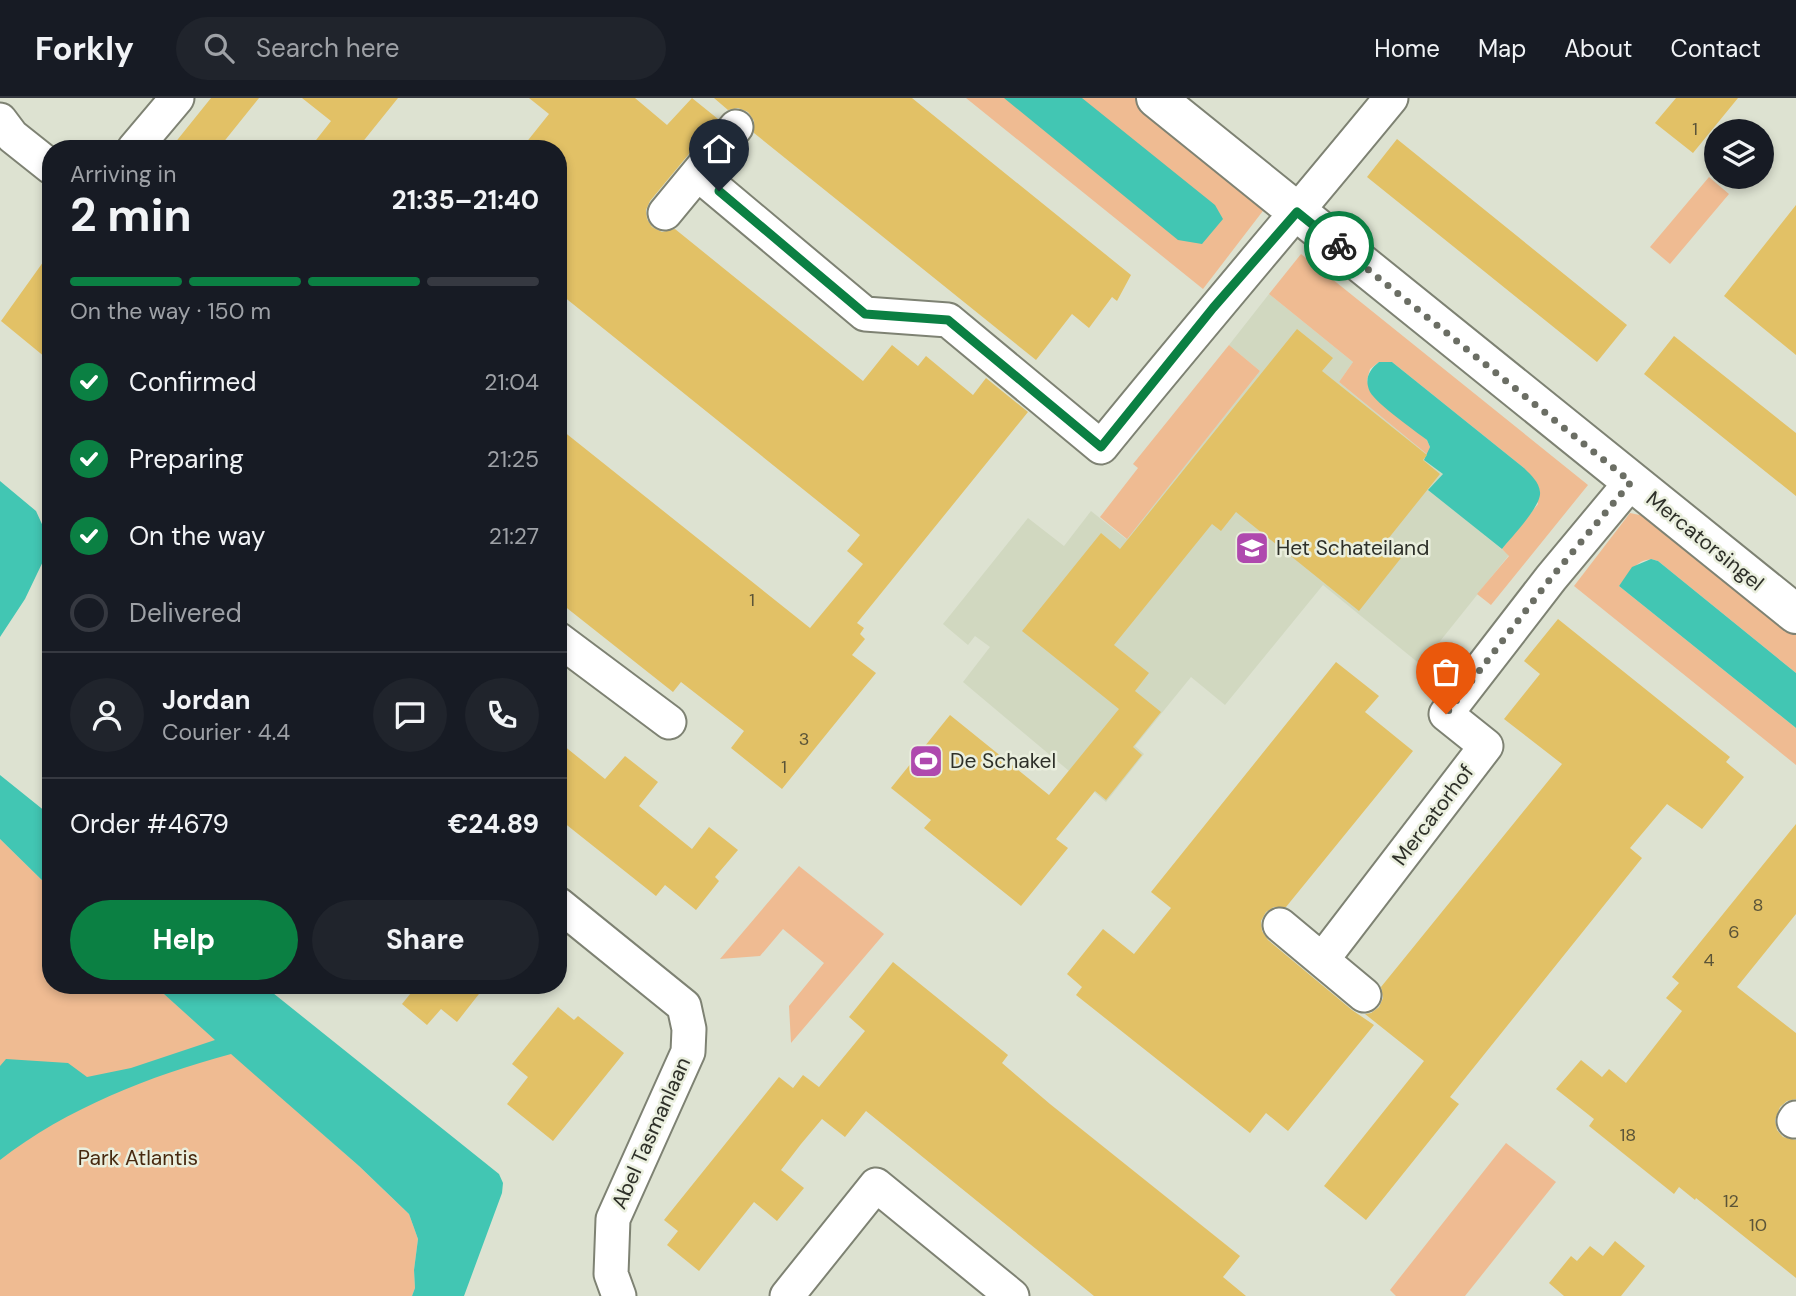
<!DOCTYPE html>
<meta charset="utf-8">
<style>
:root{--surface:#171b24;--page:#20242c;--text:#f1f3f6;--muted:#9ea1a6;--line:#363941;--accent:#0b8043}
body{margin:0;font-family:"DM Sans",sans-serif;background:var(--page);color:var(--text);height:100vh;display:flex;flex-direction:column;font-size:26px;white-space:nowrap}
*{box-sizing:border-box;margin:0}
p{font-size:23px;color:var(--muted)}
.icon{flex:none;width:38px;height:38px;fill:none;stroke:currentColor;stroke-width:2;stroke-linecap:round;stroke-linejoin:round}
.map{position:relative;flex:1;overflow:hidden}
.side{position:absolute;left:42px;top:42px;width:525px;height:854px;display:flex;flex-direction:column;background:var(--surface);border-radius:28px;box-shadow:0 4px 10px #0003}
.side>*{flex:none}
.fabs{position:absolute;left:1704px;top:21px;display:grid;gap:14px}
.fabs a{display:grid;place-items:center;width:70px;height:70px;border-radius:50%;background:var(--surface);box-shadow:0 4px 10px #0003;font-size:35px}
.pin{position:absolute;display:grid;place-items:center;width:60px;height:60px;color:#fff;margin:-72px -30px;border-radius:50% 50% 50% 0;rotate:-45deg;box-shadow:0 0 7px #0007}
.pin .icon{rotate:45deg}
.courier{position:absolute;display:grid;place-items:center;width:70px;height:70px;margin:-35px;border:5px solid #0b8043;border-radius:50%;background:#fff;color:#222;box-shadow:0 2px 9px #0007}
.overview em{font-style:normal;font-weight:700}
.overview div{display:flex;flex-direction:column-reverse}
.overview{display:flex;align-items:center;justify-content:space-between;height:119px;padding:0 28px}
h1{font-size:46px;font-weight:700;line-height:52px}
.bar{display:grid;grid-template-columns:repeat(4,1fr);gap:10px 7px;align-content:center;height:84px;padding:0 28px}
.bar i{height:9px;border-radius:5px;background:var(--line)}
.bar .current{background:var(--accent)}
.bar p{grid-column:span 4}
.line{display:flex;align-items:center;gap:18px;padding:0 28px;border-top:2px solid var(--line)}
.line div{flex:1}
.round{display:grid;place-items:center;flex:none;width:74px;height:74px;border-radius:37px;background:var(--page)}
ol{padding:0 28px;list-style:none}
li{display:flex;align-items:center;gap:21px;height:77px}
li p{margin-inline-start:auto}
li .icon{padding:7px;border-radius:50%;background:var(--accent);color:#fff;stroke-width:4}
li:last-child{color:var(--muted)}
li i{width:38px;height:38px;border:4px solid var(--line);border-radius:50%}
.action{display:flex;gap:14px;margin-top:auto;padding:14px 28px}
.action a{flex:1;height:80px;border-radius:42px;background:var(--accent);color:#fff;font-size:28px;font-weight:700;line-height:80px;text-align:center}
.action a+a{background:var(--page);color:var(--text)}
header{display:flex;align-items:center;gap:42px;box-sizing:border-box;height:98px;padding:0 35px;background:var(--surface);border-bottom:2px solid var(--line)}
header strong{font-size:33px}
nav{display:flex;gap:38px;margin-inline-start:auto;font-size:24px}
.search{width:490px;height:63px;background:var(--page);display:flex;align-items:center;gap:18px;box-sizing:border-box;padding:0 24px;border-radius:38px;color:var(--muted);font-size:26px}
.map>svg:first-child{display:block}
.built{fill:#d1d8c0}
.green{fill:#efbb92}
.water{fill:#42c6b3}
.building{fill:#e2c166}
.lines{fill:none;stroke-linecap:round;stroke-linejoin:round}
.minor-casing{stroke:#7e8273;stroke-width:37}
.tertiary-casing{stroke:#7e8273;stroke-width:42}
.minor{stroke:#fff;stroke-width:33}
.tertiary{stroke:#fff;stroke-width:38}
.done{stroke:#6b6e64;stroke-width:7;stroke-dasharray:0 12.6}
.route{stroke:#0b8043;stroke-width:9}
.labels{text-anchor:middle;stroke-width:5;stroke-linejoin:round;paint-order:stroke}
.number-label{font-size:18px;fill:#5b5438}
.street-label{font-size:21px;fill:#2e3029;stroke:#eaefde}
.poi-label{font-size:21px;fill:#2e3029;stroke:#eaefde;text-anchor:start}
.park-label{font-size:21px;fill:#47290f;stroke:#eaefde}
</style>
<header>
<strong>Forkly</strong>
<div class="search"><svg class="icon" aria-label="search" viewBox="0 0 24 24"><circle cx="10" cy="10" r="6"/><path d="M15 15l6 6"/></svg>Search here</div>
<nav><a>Home</a><a>Map</a><a>About</a><a>Contact</a></nav>
</header>
<div class="map">
<svg width="1796" height="1198" viewBox="0 0 1796 1198">
<rect width="100%" height="100%" fill="#dde2d1"/>
<path class="built" d="M1269,196l84,68 -14,20 89,73 -3,5 18,14 -14,16 80,65 -88,110 -98,-80 -98,120 -34,-28 -56,69 9,8 -38,48 -143,-120 27,-35 -15,-11 -7,9 -25,-21 85,-106 36,28 27,-35 35,28 134,-168 -31,-26z"/>
<path class="green" d="M966,0h171l132,105 -66,86z
M1709,79l20,17 -59,70 -20,-17z
M1301,156l287,231 -97,120 -14,-11 32,-38 -7,-7 36,-45 -14,-36 -132,-106h-13l-9,7 -3,11 4,13 56,47 3,7 -2,8 -89,-73 14,-20 -84,-68z
M1229,247l31,26 -133,168 -27,-22 38,-49 -5,-4z
M1630,415l29,6 137,110v44l-138,-112c-19,-7 -28,12 -39,25l177,142v37l-222,-179z
M0,741l51,50v96h103l205,181 50,48 9,25 -4,31 1,18 -3,8h-412z
M799,768l85,68 -93,109 -2,-37 35,-43 -41,-34 -23,27 -40,3z
M1506,1045l50,39 -91,114h-69l-6,-6z"/>
<path class="water" d="M1004,0h78l133,107 8,14 -21,25 -24,-4z
M1379,264h13l132,106c7,7 15,14 16,24 2,14 -29,45 -38,57l-74,-59 15,-16 -19,-14 6,-13 -3,-7c-12,-9 -51,-37 -57,-48 -6,-13 -1,-22 9,-30z
M0,383l36,30 10,22 1,20 -22,46 -25,38z
M1651,461l7,2 138,112v55l-177,-142 13,-19z
M0,677l51,41v73l-51,-50z
M154,887h109l236,189 4,9 -1,10 -38,103h-52l3,-8 -1,-18 4,-31 -9,-25 -50,-48 -128,-112c-81,22 -164,54 -231,106v-94l6,-7 62,4 19,14 44,-9 84,-28z"/>
<path class="building" d="M211,0h48l-41,51h-48z
M302,0h96l-41,51h-48l22,-28z
M529,0h106l32,27 25,-27 26,21 -68,82 -4,9 1,9 5,8 10,5 13,-3 188,152 29,-36 26,21 8,-10 47,39 13,-17 42,34 -171,211 7,5 -4,6 5,5 -13,16 24,18 -94,116 -51,-41 13,-17 -63,-49 -8,10 -115,-91v-174l252,201 53,-64 -16,-13 13,-16 -302,-243v-143h-37l28,-35z
M714,0h198l219,177 -14,26 -5,-4 -23,31 -17,-14 -36,46 -282,-227v-12l-6,-9 -10,-4 -10,2z
M1676,0h62l-45,55 -38,-30z
M1397,41l230,186 -30,37 -230,-185z
M1796,107v150l-72,-59z
M51,153v111l-50,-41z
M1297,231l36,29 -11,13 105,84 -4,5 17,14 -56,70 17,14 -42,53 -123,-99 -15,19 -9,-7 -98,121 35,28 -14,18 26,21 -28,35 9,8 -36,45 -11,-9 -39,48 12,9 -47,58 -97,-78 7,-8 -40,-32 59,-73 99,80 70,-86 -97,-78 79,-98 19,16z
M1674,238l122,97v63l-152,-122z
M1558,521l172,138 -4,5 18,15 -42,52 -35,-25 -37,44 12,10 -192,239 9,7 -93,116 -42,-34 100,-125 -59,-47 6,-1 8,-6 4,-9 -2,-11 181,-223 -58,-45 36,-45 -16,-13z
M1336,564l43,34 -14,16 48,39 -127,156h-12l-8,5 -5,9 1,10 6,9 84,70 22,15 -86,106 -22,-18 -16,20 -174,-138 6,-8 -15,-13 36,-45 31,25 37,-46 -20,-16z
M558,643l47,38 20,-23 33,26 -19,24 53,43 17,-22 29,23 -23,27 4,4 -23,29 -31,-25 -9,11 -98,-78z
M1796,726v90l-59,73 59,46v66l-9,2 -7,6 -5,13 2,10 6,7 13,3v138l-100,-80 -1,2 -16,-13 -5,7 -85,-68 5,-7 -38,-30 25,-29 21,17 7,-8 17,14 56,-72 -16,-13 13,-15 -7,-6z
M893,864l115,93 -6,8 48,41 190,152 -17,21 23,19h-152l-228,-185 -21,26 -23,-18 -21,25 -20,26 23,18 -27,33 -23,-19 -55,69 -32,-26 11,-14 -14,-11 115,-143 14,11 10,-13 16,12 46,-56 -16,-14z
M412,887h74l-29,37 -16,-13 -14,16 -25,-21 13,-16z
M558,909l16,13 4,-4 46,37 -71,88 -46,-37 21,-27 -16,-13z
M1615,1143l30,25 -24,30h-57l-15,-13 22,-27 6,5 13,-15 13,10z"/>
<g class="lines">
<g class="minor-casing">
<path id="minor" d="M0,22l12,16 39,31
M134,51l43,-51
M698,76l167,140 83,6 153,127c95,-117 194,-232 290,-349
M665,115l71,-86
M558,541l111,83
M558,806l126,102 5,23 -1,23 -75,167 -2,55 8,22
M1280,827l84,70
M1322,862l164,-214 -40,-32 105,-136 80,-96
M1794,1023l2,-3
M787,1198l89,-111 136,111"/>
</g>
<g class="tertiary-casing">
<path id="tertiary" d="M1156,0l640,516"/>
</g>
<use href="#minor" class="minor"/>
<use href="#tertiary" class="tertiary"/>
</g>
<g class="lines">
<path class="done" d="M1339,148l292,236 -80,96 -105,136"/>
<path class="route" d="M719,93l146,123 83,6 153,127 112,-139 84,-96 42,34"/>
</g>
<defs>
<g id="school-square" transform="scale(1.75)"><rect x="-9" y="-9" width="18" height="18" rx="4" fill="#af49ae" stroke="#eaefde"/><path d="M0-5L7-2L0 1L-7-2ZM-4 1L0 2.5L4 1V4Q0 6-4 4Z" fill="#fff"/></g>
<g id="stadium-square" transform="scale(1.75)"><rect x="-9" y="-9" width="18" height="18" rx="4" fill="#af49ae" stroke="#eaefde"/><path d="M0-5a6.5 5 0 1 0 0 10a6.5 5 0 1 0 0-10ZM-3.5-1.8h7v3.6h-7Z" fill="#fff"/></g>
</defs>
<g fill-rule="evenodd">
<use href="#school-square" x="1252" y="450"/>
<use href="#stadium-square" x="926" y="663"/>
</g>
<g class="labels">
<g class="number-label">
<text x="1695" y="37">1</text>
<text x="752" y="508">1</text>
<text x="804" y="647">3</text>
<text x="784" y="675">1</text>
<text x="1758" y="813">8</text>
<text x="1734" y="840">6</text>
<text x="1709" y="868">4</text>
<text x="1628" y="1043">18</text>
<text x="1731" y="1109">12</text>
<text x="1758" y="1133">10</text>
</g>
<g class="street-label">
<text transform="translate(1705 443) rotate(39)" y="7">Mercatorsingel</text>
<text transform="translate(1433 717) rotate(-53)" y="7">Mercatorhof</text>
<text transform="translate(651 1035) rotate(-66)" y="7">Abel Tasmanlaan</text>
</g>
<g class="poi-label">
<text x="1276" y="457">Het Schateiland</text>
<text x="950" y="670">De Schakel</text>
</g>
<g class="park-label">
<text x="138" y="1067">Park Atlantis</text>
</g>
</g>
</svg>
<div class="fabs">
<a><svg class="icon" aria-label="layers" viewBox="0 0 24 24"><path d="M12 4l9 5-9 5-9-5zM3 14l9 5 9-5"/></svg></a>
</div>
<div class="pin" style="left:1446px;top:616px;background:#ea580c"><svg class="icon" aria-label="bag" viewBox="0 0 24 24"><path d="M5 8h14l-1 12H6zM9 8a3 3 0 0 1 6 0"/></svg></div>
<div class="pin" style="left:719px;top:93px;background:#1f2937"><svg class="icon" aria-label="home" viewBox="0 0 24 24"><path d="M3 11l9-7 9 7M6 9v11h12V9"/></svg></div>
<div class="courier" style="left:1339px;top:148px"><svg class="icon" aria-label="bike" viewBox="0 0 24 24"><circle cx="6" cy="16" r="4"/><circle cx="18" cy="16" r="4"/><path d="M6 16l4-8h5l3 8M10 8l3 8H6M13 5h3"/></svg></div>
<section class="side">
<div class="overview"><div><h1>2 min</h1><p>Arriving in</p></div><em>21:35–21:40</em></div>
<div class="bar"><i class="current"></i><i class="current"></i><i class="current"></i><i></i><p>On the way · 150 m</p></div>
<ol>
<li><svg class="icon" aria-label="check" viewBox="0 0 24 24"><path d="M5 12l5 5 9-10"/></svg>Confirmed<p>21:04</p></li>
<li><svg class="icon" aria-label="check" viewBox="0 0 24 24"><path d="M5 12l5 5 9-10"/></svg>Preparing<p>21:25</p></li>
<li><svg class="icon" aria-label="check" viewBox="0 0 24 24"><path d="M5 12l5 5 9-10"/></svg>On the way<p>21:27</p></li>
<li><i></i>Delivered</li>
</ol>
<div class="line" style="height:126px"><a class="round"><svg class="icon" aria-label="person" viewBox="0 0 24 24"><circle cx="12" cy="8" r="4"/><path d="M4 21q1-7 8-7t8 7"/></svg></a><div><b>Jordan</b><p>Courier · 4.4</p></div><a class="round"><svg class="icon" aria-label="chat" viewBox="0 0 24 24"><path d="M4 5h16v11H9l-5 4z"/></svg></a><a class="round"><svg class="icon" aria-label="phone" viewBox="0 0 24 24"><path d="M5 4h4l2 5-3 2q2 4 5 5l2-3 5 2v4C11 20 4 13 5 4z"/></svg></a></div>
<div class="line" style="height:91px"><div>Order #4679</div><b>€24.89</b></div>
<div class="action"><a>Help</a><a>Share</a></div>
</section>
</div>
